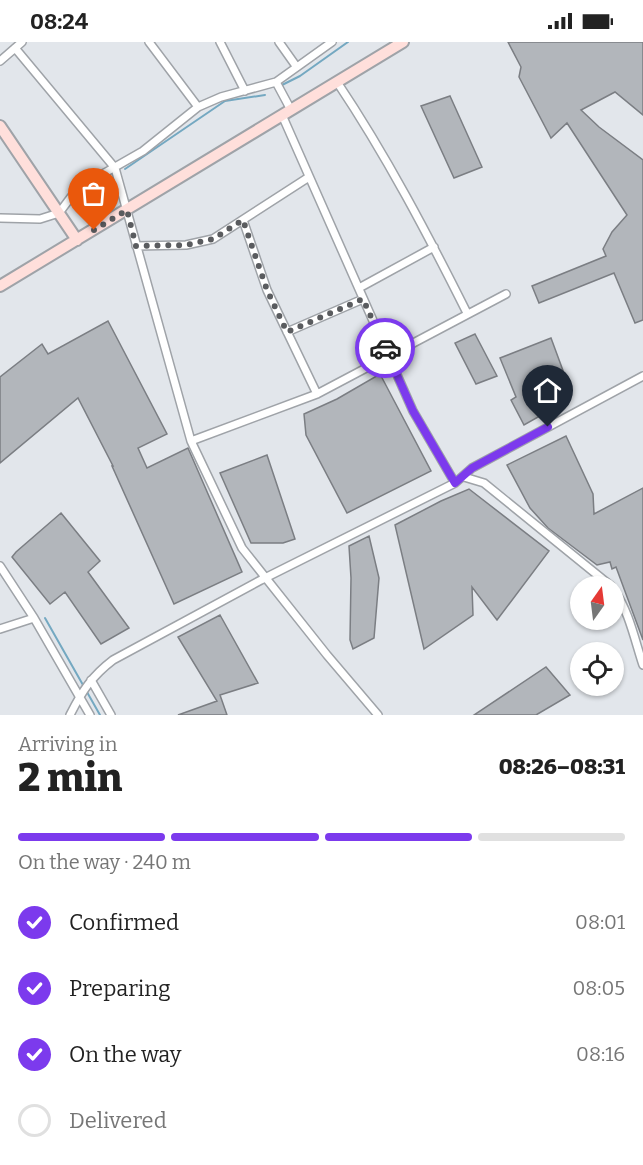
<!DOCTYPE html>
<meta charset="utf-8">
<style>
:root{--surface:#fff;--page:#f2f2f2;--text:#222;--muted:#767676;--line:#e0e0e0;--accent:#7c3aed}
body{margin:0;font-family:Bitter,serif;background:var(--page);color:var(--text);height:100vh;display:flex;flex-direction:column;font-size:22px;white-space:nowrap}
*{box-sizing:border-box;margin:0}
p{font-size:20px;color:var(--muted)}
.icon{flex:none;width:33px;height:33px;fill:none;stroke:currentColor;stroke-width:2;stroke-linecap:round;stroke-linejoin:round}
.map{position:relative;height:673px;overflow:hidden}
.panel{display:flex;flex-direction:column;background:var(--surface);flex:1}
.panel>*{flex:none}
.needle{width:39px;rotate:14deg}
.buttons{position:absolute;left:570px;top:534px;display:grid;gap:12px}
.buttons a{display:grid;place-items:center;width:54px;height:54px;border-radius:50%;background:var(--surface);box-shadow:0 2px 4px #0004;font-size:30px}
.pin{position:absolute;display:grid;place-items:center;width:51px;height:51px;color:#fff;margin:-62px -26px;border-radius:50% 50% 50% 0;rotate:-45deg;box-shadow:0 0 6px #0007}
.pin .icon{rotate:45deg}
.courier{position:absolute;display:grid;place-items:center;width:60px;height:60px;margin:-30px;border:4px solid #7c3aed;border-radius:50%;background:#fff;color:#222;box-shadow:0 2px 8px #0007}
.headline em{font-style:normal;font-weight:800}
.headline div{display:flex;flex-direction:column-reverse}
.headline{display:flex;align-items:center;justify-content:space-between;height:102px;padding:0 18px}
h1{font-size:39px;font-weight:800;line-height:45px}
.bar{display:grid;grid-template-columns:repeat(4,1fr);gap:9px 6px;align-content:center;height:72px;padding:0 18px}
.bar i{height:8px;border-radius:4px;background:var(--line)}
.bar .on{background:var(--accent)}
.bar p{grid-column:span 4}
ol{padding:0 18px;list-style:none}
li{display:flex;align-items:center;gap:18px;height:66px}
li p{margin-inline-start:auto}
li .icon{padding:6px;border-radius:50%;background:var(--accent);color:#fff;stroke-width:4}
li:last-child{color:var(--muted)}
li i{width:33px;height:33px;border:3px solid var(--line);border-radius:50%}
.status{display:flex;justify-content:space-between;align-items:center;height:42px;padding:0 30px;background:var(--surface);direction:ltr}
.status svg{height:16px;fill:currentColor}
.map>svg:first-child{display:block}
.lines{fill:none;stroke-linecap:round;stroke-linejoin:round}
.stream{stroke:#74a8c1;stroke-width:2}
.building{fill:#b2b6bb;stroke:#7b7e83;stroke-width:1.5}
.street-casing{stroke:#9fa3a8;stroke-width:10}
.secondary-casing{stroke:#9fa3a8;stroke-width:14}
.street{stroke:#fff;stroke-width:7}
.secondary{stroke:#ffdfdb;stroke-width:10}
.done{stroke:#5a5c5f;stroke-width:6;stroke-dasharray:0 10.8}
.route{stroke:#7c3aed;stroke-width:8}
</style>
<div class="status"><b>08:24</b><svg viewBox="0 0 49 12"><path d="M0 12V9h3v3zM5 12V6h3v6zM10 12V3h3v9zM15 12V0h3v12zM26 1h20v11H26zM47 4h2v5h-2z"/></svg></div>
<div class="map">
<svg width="643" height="673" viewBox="0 0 643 673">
<rect width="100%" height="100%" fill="#e2e6eb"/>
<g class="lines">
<path class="stream" d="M282,43l18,-9 48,-34
M125,127l100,-68 40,-6
M74,165l34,-27
M45,576l55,97"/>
</g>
<path class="building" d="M508,0h135v73l-28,-23 -34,18 18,17 44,33v160l-8,3 -21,-50 -75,30 -7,-17 74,-30 -3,-7 9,-17 15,-17 -60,-92 -16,15 -32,-61 2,-10z
M450,54l32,71 -28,11 -33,-72z
M108,279l59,113 -29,14 9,20 41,-20 54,124 -68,32 -62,-138h1l-35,-68 -78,65v-86l42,-33 6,10z
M475,292l22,42 -21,8 -21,-41z
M551,296l14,38 3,24 -44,25 -13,-25 5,-3 -16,-39z
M380,332l51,97 -84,42 -41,-78 -2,-21 33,-15z
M566,394l27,58 1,20 49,-26v152l-27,-73 -4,2 -2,-7 -13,3 -49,-37 -18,-20 -23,-43z
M267,413l28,84 -12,4h-32l-31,-70z
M469,447l80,62 -52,69 -25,-33 1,28 -49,34 -29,-124 46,-24z
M61,471l39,48 -12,11 41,56 -28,16 -36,-52 -15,12 -38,-47 4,-5z
M369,494l10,42 -5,60 -21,11 -3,-9 1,-62 -2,-32z
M220,573l38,68 -38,12 7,20h-49l39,-14 -39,-64z
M546,625l24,28 -34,20h-62z"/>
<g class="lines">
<g class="street-casing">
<path id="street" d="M149,0l49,65
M220,0l25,49
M279,0l17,24
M15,6l100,120 76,273 51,107 85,107 51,60
M0,19l22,-19
M276,40l15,28
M337,40c49,73 91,153 130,231
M282,73l131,296 42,72
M0,176l40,1 19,-6 12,-16 16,-14 56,-32 55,-44 23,-10 55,-15 56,-40
M243,178l24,70 50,104
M136,204l50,-1 27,-6 96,-62
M359,246l75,-41
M287,290l76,-33
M191,399l126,-47 189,-100
M464,435l20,6 127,103
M0,524l34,52 56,97
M614,548c15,21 21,51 29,75
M0,587l34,-11
M91,638l20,35
M70,673c12,-24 22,-39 43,-55l148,-80 194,-97 17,-15 171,-92"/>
</g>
<g class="secondary-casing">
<path id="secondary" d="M0,84l77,114
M0,244l403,-244"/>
</g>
<use href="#street" class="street"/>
<use href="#secondary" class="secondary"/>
</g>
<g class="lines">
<path class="done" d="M94,188l33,-20 9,36 50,-1 27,-6 30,-19 24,70 20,42 76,-33 22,49"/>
<path class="route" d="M385,306l28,63 42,72 17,-15 76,-41"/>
</g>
</svg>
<div class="buttons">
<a><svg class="needle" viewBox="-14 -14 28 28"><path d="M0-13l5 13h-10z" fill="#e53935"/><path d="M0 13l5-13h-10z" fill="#767676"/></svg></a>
<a><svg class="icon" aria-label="locate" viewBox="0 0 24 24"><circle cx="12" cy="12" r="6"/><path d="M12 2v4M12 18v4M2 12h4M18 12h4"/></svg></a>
</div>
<div class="pin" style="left:94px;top:188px;background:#ea580c"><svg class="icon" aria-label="bag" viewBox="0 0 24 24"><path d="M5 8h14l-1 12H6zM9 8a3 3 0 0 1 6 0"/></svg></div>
<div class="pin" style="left:548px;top:385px;background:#1f2937"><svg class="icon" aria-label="home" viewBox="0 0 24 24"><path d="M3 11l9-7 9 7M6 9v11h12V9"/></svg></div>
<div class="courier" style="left:385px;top:306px"><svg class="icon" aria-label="car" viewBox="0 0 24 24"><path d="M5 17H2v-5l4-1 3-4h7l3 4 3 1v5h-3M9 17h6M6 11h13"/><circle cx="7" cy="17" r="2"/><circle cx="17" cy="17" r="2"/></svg></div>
</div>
<section class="panel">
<div class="headline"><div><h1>2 min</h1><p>Arriving in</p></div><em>08:26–08:31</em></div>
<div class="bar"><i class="on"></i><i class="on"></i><i class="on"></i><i></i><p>On the way · 240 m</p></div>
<ol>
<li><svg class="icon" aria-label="check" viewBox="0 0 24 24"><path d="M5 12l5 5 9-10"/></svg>Confirmed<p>08:01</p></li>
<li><svg class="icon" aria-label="check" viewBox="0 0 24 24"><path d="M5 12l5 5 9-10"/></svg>Preparing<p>08:05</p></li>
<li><svg class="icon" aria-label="check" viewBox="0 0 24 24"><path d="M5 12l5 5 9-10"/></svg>On the way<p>08:16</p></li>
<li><i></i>Delivered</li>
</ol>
</section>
